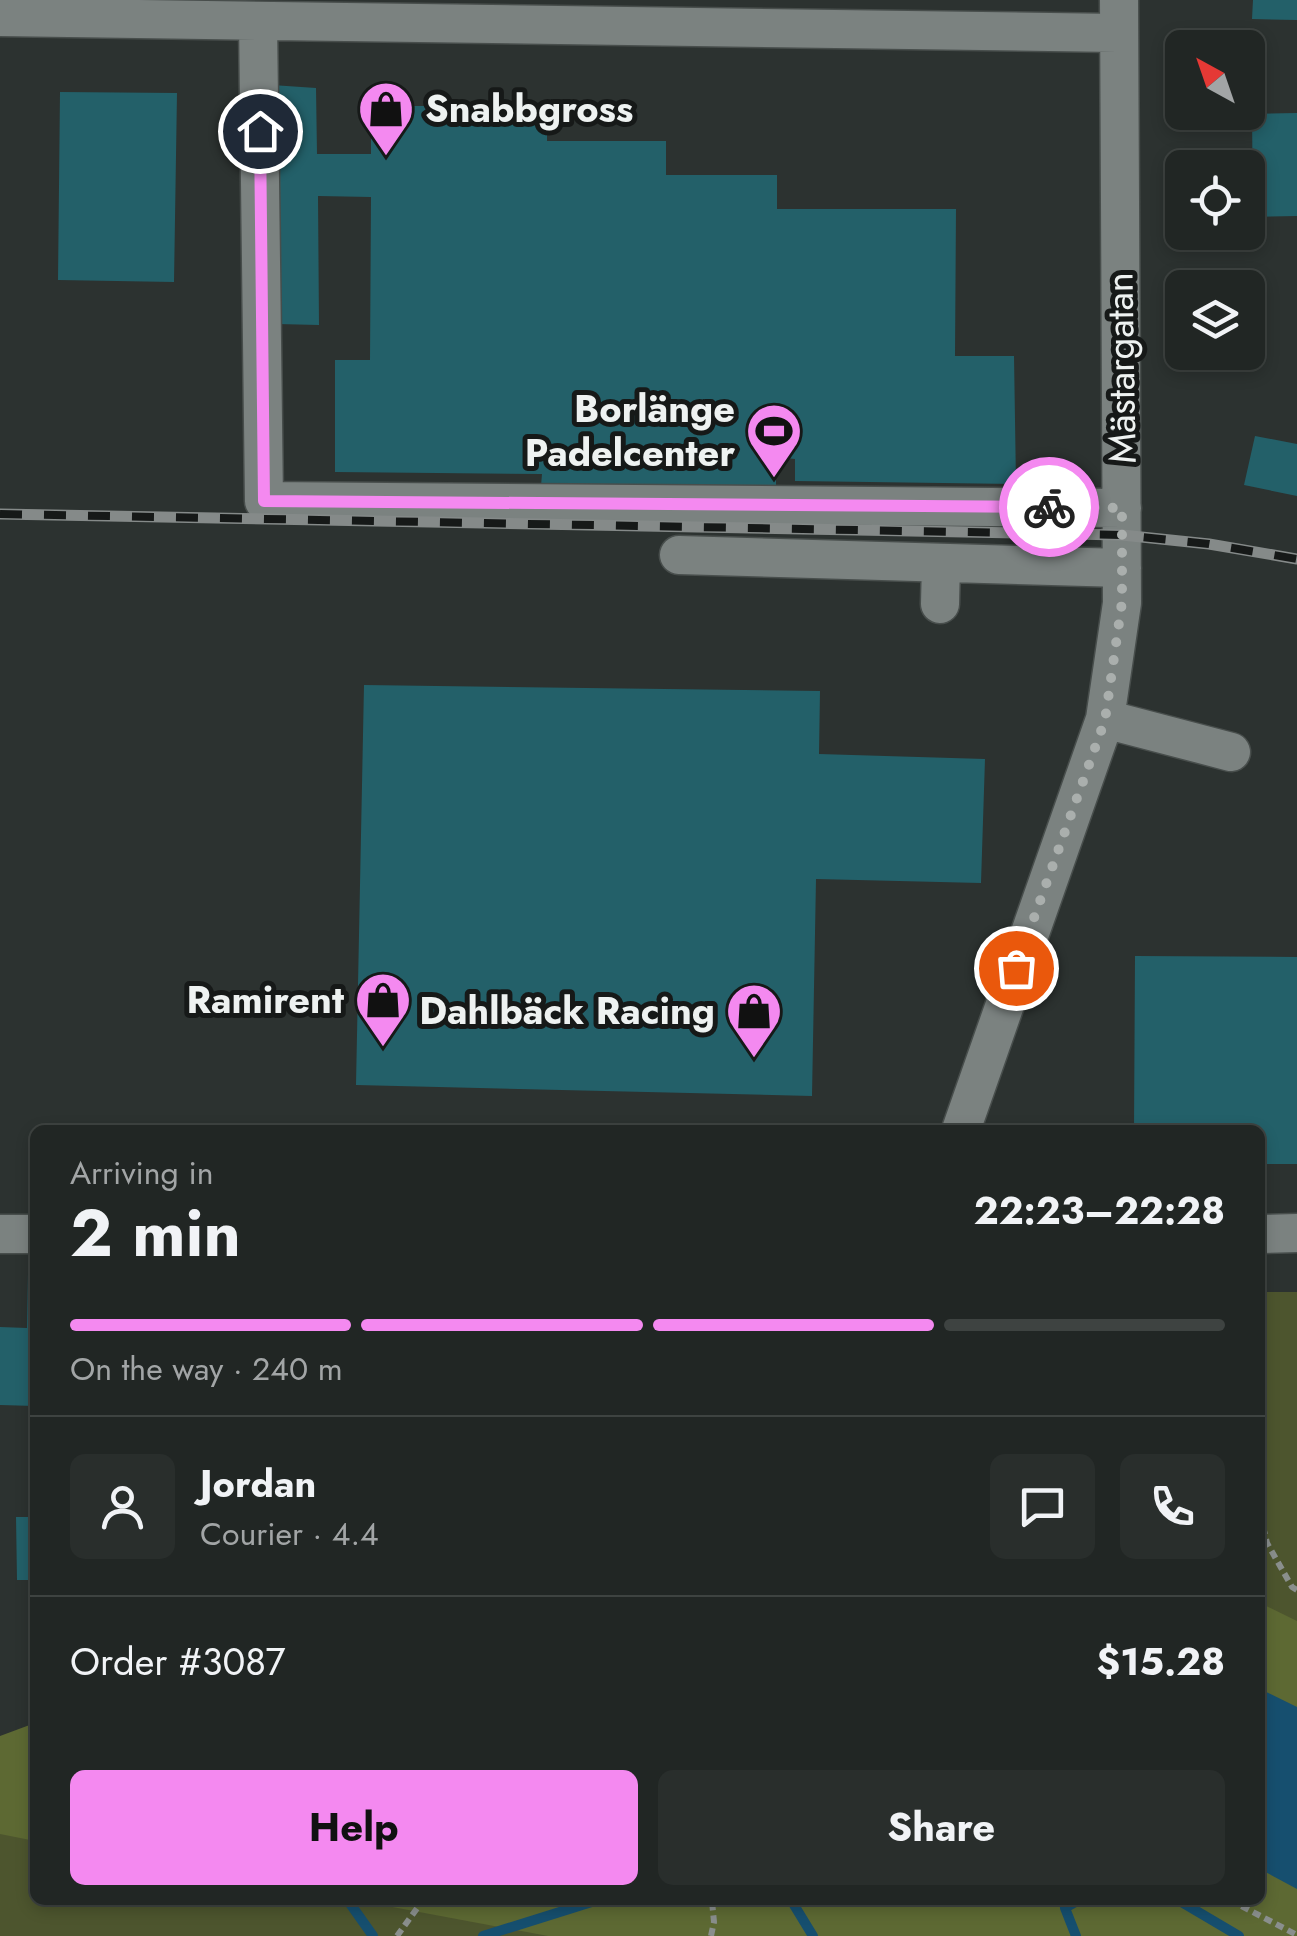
<!DOCTYPE html>
<meta charset="utf-8">
<style>
:root{--surface:#212624;--page:#292e2c;--text:#f1f3f6;--muted:#a2a5a6;--line:#3e4341;--accent:#f489f0}
body{margin:0;font-family:Jost,sans-serif;background:var(--page);color:var(--text);height:100vh;display:flex;flex-direction:column;font-size:38px;white-space:nowrap}
*{box-sizing:border-box;margin:0}
p{font-size:32px;color:var(--muted)}
.icon{flex:none;width:55px;height:55px;fill:none;stroke:currentColor;stroke-width:2;stroke-linecap:round;stroke-linejoin:round}
.map{position:relative;flex:1;overflow:hidden}
.sheet{position:absolute;left:30px;top:1125px;width:1235px;height:780px;display:flex;flex-direction:column;background:var(--surface);border-radius:15px;box-shadow:0 5px 15px #0003,0 0 0 2px var(--line)}
.sheet>*{flex:none}
.needle{width:65px;rotate:320deg}
.tools{position:absolute;left:1165px;top:30px;display:grid;gap:20px}
.tools a{display:grid;place-items:center;width:100px;height:100px;border-radius:15px;background:var(--surface);box-shadow:0 5px 15px #0003,0 0 0 2px var(--line);font-size:50px}
.pin{position:absolute;display:grid;place-items:center;width:85px;height:85px;color:#fff;margin:-42px;border:5px solid #fff;border-radius:50%;box-shadow:0 2px 10px #0007}
.courier{position:absolute;display:grid;place-items:center;width:100px;height:100px;margin:-50px;border:8px solid #f489f0;border-radius:50%;background:#fff;color:#222;box-shadow:0 2px 12px #0007}
.summary em{font-style:normal;font-weight:700}
.summary div{display:flex;flex-direction:column-reverse}
.summary{display:flex;align-items:center;justify-content:space-between;height:170px;padding:0 40px}
h1{font-size:65px;font-weight:700;line-height:75px}
.bar{display:grid;grid-template-columns:repeat(4,1fr);gap:15px 10px;align-content:center;height:120px;padding:0 40px}
.bar i{height:12px;border-radius:8px;background:var(--line)}
.bar .selected{background:var(--accent)}
.bar p{grid-column:span 4}
.line{display:flex;align-items:center;gap:25px;padding:0 40px;border-top:2px solid var(--line)}
.line div{flex:1}
.round{display:grid;place-items:center;flex:none;width:105px;height:105px;border-radius:15px;background:var(--page)}
.cta{display:flex;gap:20px;margin-top:auto;padding:20px 40px}
.cta a{flex:1;height:115px;border-radius:15px;background:var(--accent);color:#111;font-size:40px;font-weight:700;line-height:115px;text-align:center}
.cta a+a{background:var(--page);color:var(--text)}
.map>svg:first-child{display:block}
.green{fill:#4d552e}
.forest{fill:#5d6933}
.water{fill:#164f6f}
.lines{fill:none;stroke-linecap:round;stroke-linejoin:round}
.stream{stroke:#164f6f;stroke-width:10}
.building{fill:#236069}
.minor-casing{stroke:#484e4c;stroke-width:41}
.path{stroke:#8a8f8d;stroke-width:6;stroke-dasharray:8 5;stroke-linecap:butt}
.minor{stroke:#7b8280;stroke-width:38}
.rail-casing{stroke:#858a89;stroke-width:11}
.rail{stroke:#161918;stroke-width:8;stroke-dasharray:22;stroke-linecap:butt}
.done{stroke:#aaafad;stroke-width:10;stroke-dasharray:0 18}
.route{stroke:#f489f0;stroke-width:12}
.labels{text-anchor:middle;stroke-width:10;stroke-linejoin:round;paint-order:stroke}
.poi-label{font-size:38px;font-weight:bold;fill:#eef2f1;stroke:#161918;text-anchor:end}
.street-label{font-size:38px;fill:#eef2f1;stroke:#161918}
</style>
<div class="map">
<svg width="1297" height="1936" viewBox="0 0 1297 1936">
<rect width="100%" height="100%" fill="#2c3230"/>
<path class="green" d="M1260,1292h37v644h-1297v-198l35,-6v168h1225z"/>
<path class="forest" d="M1260,1603l37,18v315h-749l-193,-36h905z
M35,1723v118l-35,-7v-98z"/>
<path class="water" d="M1260,1689l37,18v182l-37,-20z"/>
<g class="lines">
<path class="stream" d="M341,1900l8,2 24,34
M791,1900l22,36
M1178,1900l61,36
M483,1936l115,-36
M1076,1936l-11,-28 14,-8"/>
</g>
<path class="building" d="M1253,0h44v20l-45,-1z
M272,85l44,3 1,66h54v-48h176v35h119v34h111v34h179l-1,147h59l2,128 -221,-3v-22l-19,-2v28l-235,1 1,-12 -207,-2v-112h35l1,-163 -53,-1 1,129 -42,-1z
M60,92l117,1 -3,189 -116,-2z
M1297,113v103l-44,1 -1,-103z
M1255,436l42,8v52l-53,-11z
M364,685l456,6 -1,63 166,5 -4,124 -165,-4 -4,217 -456,-11z
M1135,956l162,1v207h-37v-34h-126z
M28,1273h7v133l-35,-1v-78l27,1z
M16,1517h19v63h-18z"/>
<g class="lines">
<g class="minor-casing">
<path id="minor" d="M0,17l1117,16
M258,21l6,480 858,7
M679,555l443,13
M940,604l1,-41
M1105,719l126,33
M961,1130l144,-411 17,-116 -3,-603
M0,1234h35
M1260,1234l37,-1"/>
</g>
<path class="path" d="M1260,1514l7,29 25,44 5,3
M1230,1900l67,35
M397,1936l26,-36
M711,1936l3,-14 -2,-21"/>
<use href="#minor" class="minor"/>
<g class="rail-casing">
<path id="rail" d="M0,514l1122,21 87,9 88,15"/>
</g>
<use href="#rail" class="rail"/>
</g>
<g class="lines">
<path class="done" d="M1016,968l89,-248 17,-118v-94l-73,-1"/>
<path class="route" d="M260,131l4,370 785,6"/>
</g>
<defs>
<g id="shop-pin" transform="scale(2.875)"><path d="M0 17L-7.5 6A9.5 9.5 0 1 1 7.5 6Z" fill="#f489f0" stroke="#161918"/><path d="M-5-2.5h2.3a2.7 3.5 0 0 1 5.4 0H5L5.5 6h-11ZM-1.5-2.5h3a1.5 2.3 0 0 0-3 0Z" fill="#111"/></g>
<g id="stadium-pin" transform="scale(2.875)"><path d="M0 17L-7.5 6A9.5 9.5 0 1 1 7.5 6Z" fill="#f489f0" stroke="#161918"/><path d="M0-5a6.5 5 0 1 0 0 10a6.5 5 0 1 0 0-10ZM-3.5-1.8h7v3.6h-7Z" fill="#111"/></g>
</defs>
<g fill-rule="evenodd">
<use href="#shop-pin" x="386" y="109"/>
<use href="#stadium-pin" x="774" y="431"/>
<use href="#shop-pin" x="383" y="1000"/>
<use href="#shop-pin" x="754" y="1011"/>
</g>
<g class="labels">
<g class="poi-label">
<text x="425" y="122" text-anchor="start">Snabbgross</text>
<text x="735" y="422">Borlänge<tspan x="735" dy="44">Padelcenter</tspan></text>
<text x="344" y="1013">Ramirent</text>
<text x="715" y="1024">Dahlbäck Racing</text>
</g>
<g class="street-label">
<text transform="translate(1121 368) rotate(-91)" y="13">Mästargatan</text>
</g>
</g>
</svg>
<div class="tools">
<a><svg class="needle" viewBox="-14 -14 28 28"><path d="M0-13l5 13h-10z" fill="#e53935"/><path d="M0 13l5-13h-10z" fill="#a2a5a6"/></svg></a>
<a><svg class="icon" aria-label="locate" viewBox="0 0 24 24"><circle cx="12" cy="12" r="6"/><path d="M12 2v4M12 18v4M2 12h4M18 12h4"/></svg></a>
<a><svg class="icon" aria-label="layers" viewBox="0 0 24 24"><path d="M12 4l9 5-9 5-9-5zM3 14l9 5 9-5"/></svg></a>
</div>
<div class="pin" style="left:1016px;top:968px;background:#ea580c"><svg class="icon" aria-label="bag" viewBox="0 0 24 24"><path d="M5 8h14l-1 12H6zM9 8a3 3 0 0 1 6 0"/></svg></div>
<div class="pin" style="left:260px;top:131px;background:#1f2937"><svg class="icon" aria-label="home" viewBox="0 0 24 24"><path d="M3 11l9-7 9 7M6 9v11h12V9"/></svg></div>
<div class="courier" style="left:1049px;top:507px"><svg class="icon" aria-label="bike" viewBox="0 0 24 24"><circle cx="6" cy="16" r="4"/><circle cx="18" cy="16" r="4"/><path d="M6 16l4-8h5l3 8M10 8l3 8H6M13 5h3"/></svg></div>
<section class="sheet">
<div class="summary"><div><h1>2 min</h1><p>Arriving in</p></div><em>22:23–22:28</em></div>
<div class="bar"><i class="selected"></i><i class="selected"></i><i class="selected"></i><i></i><p>On the way · 240 m</p></div>
<div class="line" style="height:180px"><a class="round"><svg class="icon" aria-label="person" viewBox="0 0 24 24"><circle cx="12" cy="8" r="4"/><path d="M4 21q1-7 8-7t8 7"/></svg></a><div><b>Jordan</b><p>Courier · 4.4</p></div><a class="round"><svg class="icon" aria-label="chat" viewBox="0 0 24 24"><path d="M4 5h16v11H9l-5 4z"/></svg></a><a class="round"><svg class="icon" aria-label="phone" viewBox="0 0 24 24"><path d="M5 4h4l2 5-3 2q2 4 5 5l2-3 5 2v4C11 20 4 13 5 4z"/></svg></a></div>
<div class="line" style="height:130px"><div>Order #3087</div><b>$15.28</b></div>
<div class="cta"><a>Help</a><a>Share</a></div>
</section>
</div>
